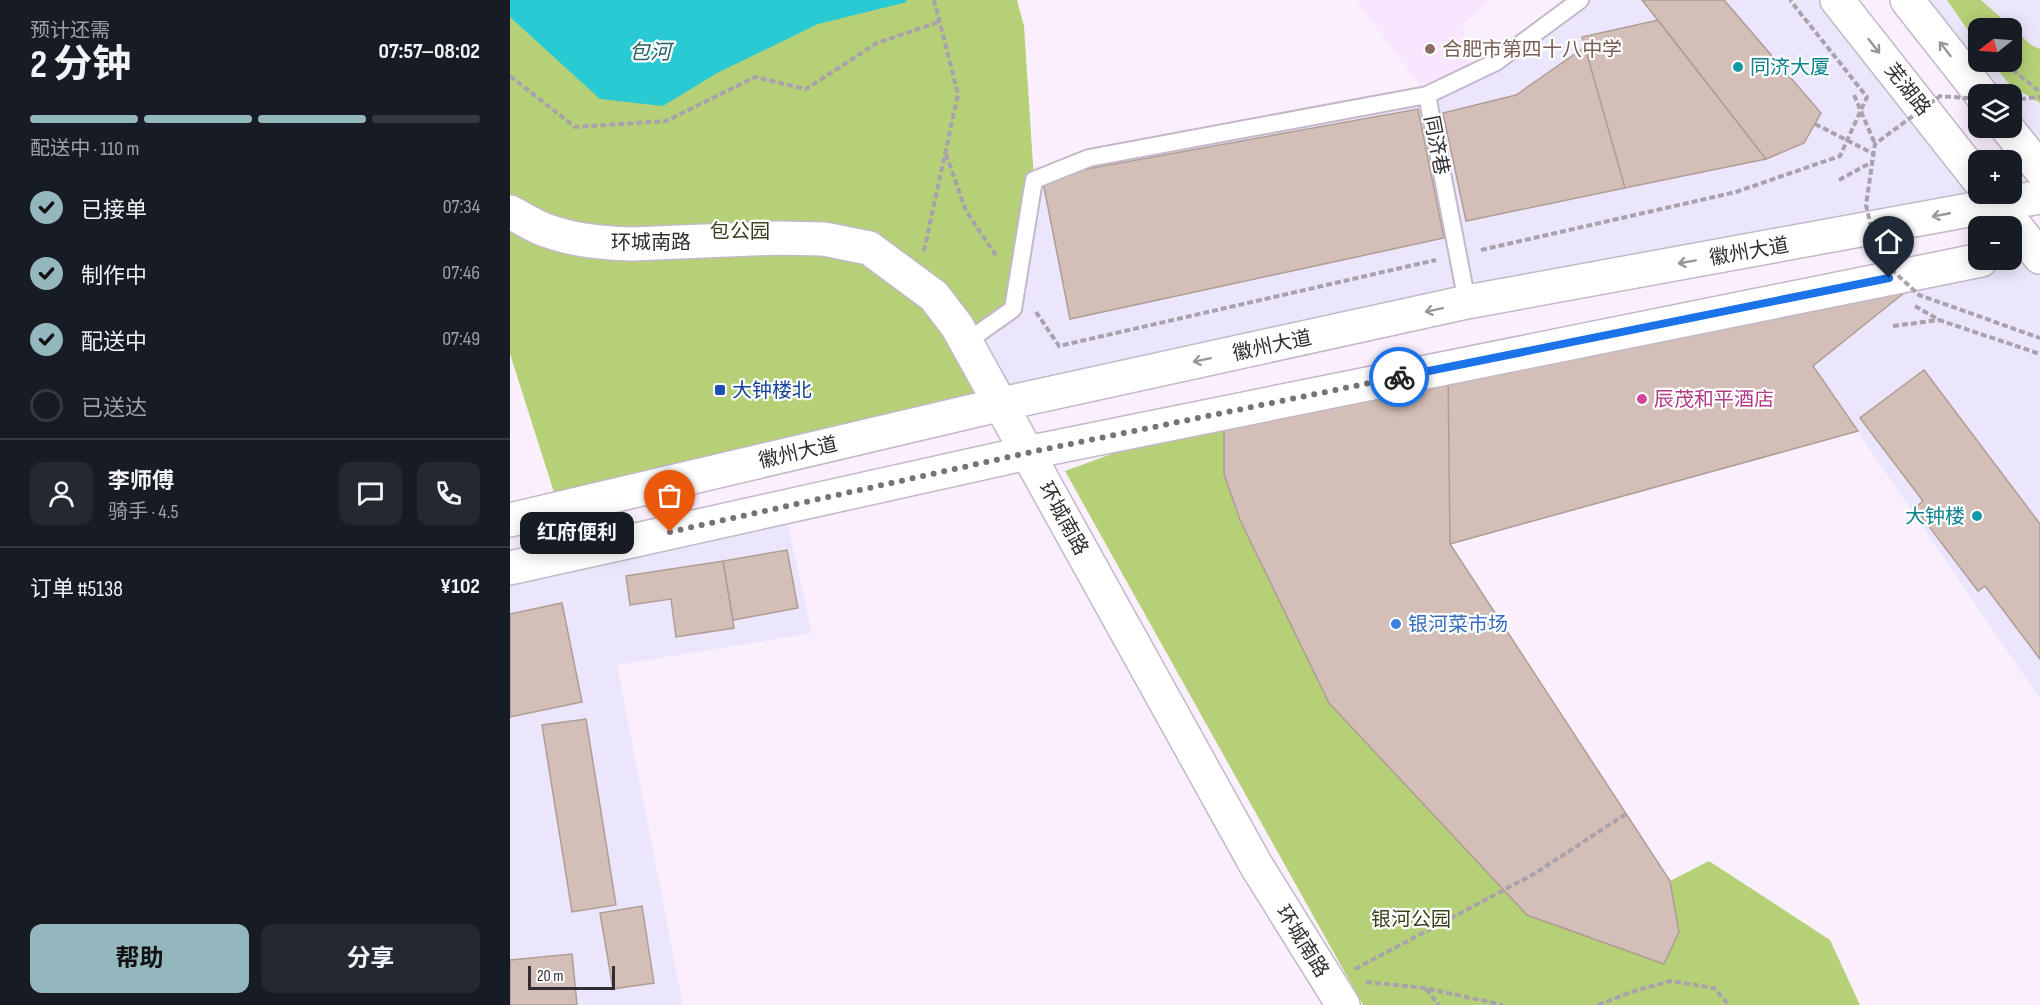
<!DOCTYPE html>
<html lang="zh">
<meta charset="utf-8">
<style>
:root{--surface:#171b24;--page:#242831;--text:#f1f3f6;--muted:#9ea1a6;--line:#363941;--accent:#94b6bd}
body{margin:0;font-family:"Sofia Sans Condensed","Noto Sans SC",sans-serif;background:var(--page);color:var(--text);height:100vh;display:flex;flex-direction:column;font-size:22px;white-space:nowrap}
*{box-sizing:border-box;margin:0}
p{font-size:20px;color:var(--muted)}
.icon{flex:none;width:33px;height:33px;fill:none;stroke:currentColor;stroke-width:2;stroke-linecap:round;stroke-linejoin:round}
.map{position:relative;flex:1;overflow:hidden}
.details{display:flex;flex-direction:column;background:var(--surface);width:510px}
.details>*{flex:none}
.needle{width:39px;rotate:253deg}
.controls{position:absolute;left:1458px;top:18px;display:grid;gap:12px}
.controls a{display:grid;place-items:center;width:54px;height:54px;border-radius:12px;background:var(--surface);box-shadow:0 3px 15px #0003;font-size:30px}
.scale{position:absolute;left:18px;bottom:15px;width:87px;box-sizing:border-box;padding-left:6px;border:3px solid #322d33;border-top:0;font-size:16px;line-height:21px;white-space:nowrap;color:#322d33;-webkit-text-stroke:4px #fff;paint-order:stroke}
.pin{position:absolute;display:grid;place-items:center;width:51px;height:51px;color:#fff;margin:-62px -26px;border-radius:50% 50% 50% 0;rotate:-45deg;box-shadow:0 0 6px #0007}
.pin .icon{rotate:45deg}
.courier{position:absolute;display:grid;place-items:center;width:60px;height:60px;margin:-30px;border:4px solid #1a73e8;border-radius:50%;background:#fff;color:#222;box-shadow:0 2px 8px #0007}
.bubble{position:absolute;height:42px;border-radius:12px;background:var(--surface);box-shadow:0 3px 15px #0003;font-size:20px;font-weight:700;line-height:42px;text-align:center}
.headline em{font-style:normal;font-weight:700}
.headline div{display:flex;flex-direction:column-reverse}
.headline{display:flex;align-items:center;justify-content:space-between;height:102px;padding:0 30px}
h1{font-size:39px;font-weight:700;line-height:45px}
.bar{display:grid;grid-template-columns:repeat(4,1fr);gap:9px 6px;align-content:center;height:72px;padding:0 30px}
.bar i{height:8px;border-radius:4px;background:var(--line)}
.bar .selected{background:var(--accent)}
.bar p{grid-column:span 4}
.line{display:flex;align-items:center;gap:15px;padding:0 30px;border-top:2px solid var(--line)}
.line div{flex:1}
.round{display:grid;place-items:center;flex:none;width:63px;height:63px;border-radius:12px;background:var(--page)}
ol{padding:0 30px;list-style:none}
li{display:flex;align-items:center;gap:18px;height:66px}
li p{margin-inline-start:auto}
li .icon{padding:6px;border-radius:50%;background:var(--accent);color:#111;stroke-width:4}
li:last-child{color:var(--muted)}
li i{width:33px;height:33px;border:3px solid var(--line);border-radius:50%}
.cta{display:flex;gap:12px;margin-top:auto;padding:12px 30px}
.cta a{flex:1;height:69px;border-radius:12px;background:var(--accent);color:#111;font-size:24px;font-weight:700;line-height:69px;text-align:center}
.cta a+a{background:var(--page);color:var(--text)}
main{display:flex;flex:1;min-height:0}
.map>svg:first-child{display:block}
.commercial{fill:#ece6fc;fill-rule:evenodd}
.built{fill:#f7e6fd}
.green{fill:#b6d078}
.water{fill:#28cbd4}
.building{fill:#d3bfb7;stroke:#af9d95;stroke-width:1.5}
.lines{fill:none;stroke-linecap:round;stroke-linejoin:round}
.service-casing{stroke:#c4b8c8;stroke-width:20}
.tertiary-casing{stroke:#c4b8c8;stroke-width:36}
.primary-casing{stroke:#c4b8c8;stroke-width:36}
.path{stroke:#a9a1ac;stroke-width:4;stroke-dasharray:6 3;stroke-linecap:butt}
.service{stroke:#fff;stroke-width:16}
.tertiary{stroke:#fff;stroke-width:33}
.primary{stroke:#fff;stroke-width:33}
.path-bridge{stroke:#a9a1ac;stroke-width:4;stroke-dasharray:6 3;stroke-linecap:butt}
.oneway{stroke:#989699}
.done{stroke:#78717a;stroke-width:6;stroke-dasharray:0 10.8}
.route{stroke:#1a73e8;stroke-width:8}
.education-dot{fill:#8d6e63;stroke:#fff;stroke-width:2}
.culture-dot{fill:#0f9aa8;stroke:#fff;stroke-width:2}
.transit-dot{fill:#1a4fb4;stroke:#fff;stroke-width:2}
.hotel-dot{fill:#d1479c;stroke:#fff;stroke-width:2}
.shop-dot{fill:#3f7fe0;stroke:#fff;stroke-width:2}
.labels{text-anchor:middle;stroke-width:4.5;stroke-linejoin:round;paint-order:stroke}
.education-label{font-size:20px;fill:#785e54;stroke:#fff;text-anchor:start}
.culture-label{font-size:20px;fill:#0d838f;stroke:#fff;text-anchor:start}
.street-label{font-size:20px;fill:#322d33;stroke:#fff}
.park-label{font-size:20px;fill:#38431c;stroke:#fff}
.transit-label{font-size:20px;fill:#164399;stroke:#fff;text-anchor:start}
.hotel-label{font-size:20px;fill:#b23c85;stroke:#fff;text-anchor:start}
.shop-label{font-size:20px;fill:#366cbe;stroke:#fff;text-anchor:start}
.water-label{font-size:21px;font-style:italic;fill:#266266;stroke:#fff}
</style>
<main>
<section class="details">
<div class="headline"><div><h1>2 分钟</h1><p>预计还需</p></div><em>07:57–08:02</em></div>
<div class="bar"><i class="selected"></i><i class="selected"></i><i class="selected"></i><i></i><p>配送中 · 110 m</p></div>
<ol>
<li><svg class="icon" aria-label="check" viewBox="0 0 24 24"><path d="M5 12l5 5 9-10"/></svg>已接单<p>07:34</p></li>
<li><svg class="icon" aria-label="check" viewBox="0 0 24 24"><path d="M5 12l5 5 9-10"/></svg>制作中<p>07:46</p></li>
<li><svg class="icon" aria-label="check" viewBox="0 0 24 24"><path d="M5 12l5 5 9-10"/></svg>配送中<p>07:49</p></li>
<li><i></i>已送达</li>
</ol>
<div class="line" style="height:108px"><a class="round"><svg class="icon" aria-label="person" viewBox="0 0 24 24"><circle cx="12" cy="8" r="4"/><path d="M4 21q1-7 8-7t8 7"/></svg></a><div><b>李师傅</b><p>骑手 · 4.5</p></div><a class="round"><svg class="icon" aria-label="chat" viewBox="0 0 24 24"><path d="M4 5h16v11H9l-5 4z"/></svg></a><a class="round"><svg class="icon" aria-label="phone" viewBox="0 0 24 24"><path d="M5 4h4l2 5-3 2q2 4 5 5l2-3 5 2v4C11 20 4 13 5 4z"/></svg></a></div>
<div class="line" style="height:78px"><div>订单 #5138</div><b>¥102</b></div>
<div class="cta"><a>帮助</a><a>分享</a></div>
</section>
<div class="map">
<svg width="1530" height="1005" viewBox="0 0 1530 1005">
<rect width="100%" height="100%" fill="#faf0fd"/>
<path class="commercial" d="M1070,0h257l141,194 -967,208 -39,-64 62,-158 55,-22 338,-63z
M1397,0h133v169l-28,-41v-34h-31zM1468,28h34v34h-34z
M1523,249l7,8v442l-227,-333 86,-69 39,-29 43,-8h31v-7z
M274,507l28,126 -195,32 66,340h-173v-437z"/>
<path class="built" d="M846,0h137l-31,24 11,49 -46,22z"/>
<path class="green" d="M0,0h507l7,26 10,154 -21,129 -41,29 39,64 -452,106 -49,-154z
M1437,0h34l50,45 9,4v54l-30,-18 -19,-23h21v-34h-34v17z
M714,413v61l16,46 89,183 198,212 137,48 15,-31 -9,-51 39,-20 121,79 30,65h-497l-298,-534z"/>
<path class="water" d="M0,0h396l1,2 -89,22 -101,49 -54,33 -63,-7 -90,-82z"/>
<path class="building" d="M1132,0h82l97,113 -17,30 -38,16z
M1148,20l108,139 -141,29 -43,-151z
M1075,47l40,141 -159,33 -23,-108 73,-18z
M908,109l26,129 -374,81 -28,-142z
M1428,268l-39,29 -86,69 45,65 -408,113 -2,-177z
M938,367l2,177 220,337 9,51 -15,32 -137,-49 -198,-212 -89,-183 -16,-46v-61z
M1414,370l116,154v135l-55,-73 -7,5 -63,-83 8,-7 -63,-83z
M277,550l11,58 -65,12 -10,-59z
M213,561l11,67 -58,9 -5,-38 -41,6 -4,-29z
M52,603l20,99 -72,15v-103z
M76,719l30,186 -44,7 -30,-187z
M132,906l12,77 -41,6 -13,-76z
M62,954l5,51h-67v-45z"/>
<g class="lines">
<g class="service-casing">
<path id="service" d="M957,302l-40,-207 69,-33 84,-62
M462,338l41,-29 21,-129 55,-22 338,-63"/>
</g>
<g class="tertiary-casing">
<path id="tertiary" d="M0,212c12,6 25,15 38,19 28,10 56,12 84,13l145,-6 47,1 45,9 65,48 23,30 299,539 87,140"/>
</g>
<g class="primary-casing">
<path id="primary" d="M1327,0l141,179
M1397,0l74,94
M1497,128l33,41
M1480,194l50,63
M0,520l501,-118 456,-100 573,-105
M0,568l526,-117 945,-191"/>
</g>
<path class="path" d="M1496,64l34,28
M0,76l65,51 91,-6 89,-44 51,12 71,-46 62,-21
M1344,95l21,49
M1510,99l20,-2
M1305,124l59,30
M436,154l20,57 31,46
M1329,180l33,-18
M971,250l255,-58 104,-36 27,-59 -77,-97
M414,251l34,-157 -24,-94
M1405,306l24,14 101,34
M526,312l23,34 377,-86
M1383,326l46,-6
M845,969l179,-95 92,-60
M856,982l59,6 78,17
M916,989l13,16
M1088,1005l36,-14 37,-10 43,7 15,17"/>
<use href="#service" class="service"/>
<use href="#tertiary" class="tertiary"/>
<use href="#primary" class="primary"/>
<path class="path-bridge" d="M1468,99l-38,-3 -65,48 -9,61 12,52 41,38 121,43"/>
</g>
<defs><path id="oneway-shaft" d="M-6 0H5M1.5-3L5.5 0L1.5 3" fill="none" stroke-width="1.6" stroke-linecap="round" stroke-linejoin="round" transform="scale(1.5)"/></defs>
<g class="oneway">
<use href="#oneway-shaft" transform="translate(1364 46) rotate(52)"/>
<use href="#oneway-shaft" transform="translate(1435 49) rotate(-128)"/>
<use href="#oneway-shaft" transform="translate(1431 215) rotate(169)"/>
<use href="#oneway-shaft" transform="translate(1177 262) rotate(170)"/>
<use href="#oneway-shaft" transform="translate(924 310) rotate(168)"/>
<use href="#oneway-shaft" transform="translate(692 360) rotate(168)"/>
</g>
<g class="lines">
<path class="done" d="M160,532l366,-81 363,-74"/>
<path class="route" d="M889,377l490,-99"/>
</g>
<circle class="education-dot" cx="920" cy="49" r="6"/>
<g class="culture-dot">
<circle cx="1228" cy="67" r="6"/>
<circle cx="1467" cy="516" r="6"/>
</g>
<rect class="transit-dot" x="204" y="384" width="12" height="12" rx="3"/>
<circle class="hotel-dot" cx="1132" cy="399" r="6"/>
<circle class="shop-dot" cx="886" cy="624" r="6"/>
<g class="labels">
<g class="education-label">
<text x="932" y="56">合肥市第四十八中学</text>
</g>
<g class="culture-label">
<text x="1240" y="74">同济大厦</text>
<text x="1455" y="523" text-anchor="end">大钟楼</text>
</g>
<g class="street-label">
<text transform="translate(1398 89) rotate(52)" y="7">芜湖路</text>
<text transform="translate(927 145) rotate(79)" y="7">同济巷</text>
<text x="141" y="249">环城南路</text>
<text transform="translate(1239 251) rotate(-10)" y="7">徽州大道</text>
<text transform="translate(762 345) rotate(-12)" y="7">徽州大道</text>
<text transform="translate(288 452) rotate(-13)" y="7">徽州大道</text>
<text transform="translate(554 518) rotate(61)" y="7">环城南路</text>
<text transform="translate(793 941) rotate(58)" y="7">环城南路</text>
</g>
<g class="park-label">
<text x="230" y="238">包公园</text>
<text x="901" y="926">银河公园</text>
</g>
<g class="transit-label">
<text x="222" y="397">大钟楼北</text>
</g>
<g class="hotel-label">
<text x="1144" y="406">辰茂和平酒店</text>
</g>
<g class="shop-label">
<text x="898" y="631">银河菜市场</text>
</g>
<g class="water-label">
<text x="140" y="59">包河</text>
</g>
</g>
</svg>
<div class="controls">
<a><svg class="needle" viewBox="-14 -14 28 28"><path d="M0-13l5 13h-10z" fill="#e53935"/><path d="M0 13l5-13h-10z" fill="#9ea1a6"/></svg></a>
<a><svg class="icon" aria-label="layers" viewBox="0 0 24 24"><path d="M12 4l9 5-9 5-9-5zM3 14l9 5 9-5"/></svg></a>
<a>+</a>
<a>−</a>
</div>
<div class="scale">20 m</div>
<div class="pin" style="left:160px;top:532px;background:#ea580c"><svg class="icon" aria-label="bag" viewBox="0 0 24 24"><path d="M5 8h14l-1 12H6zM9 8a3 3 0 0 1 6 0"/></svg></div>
<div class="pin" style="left:1379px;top:278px;background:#1f2937"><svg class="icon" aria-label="home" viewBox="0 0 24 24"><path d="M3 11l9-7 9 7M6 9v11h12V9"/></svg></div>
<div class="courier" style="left:889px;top:377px"><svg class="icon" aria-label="bike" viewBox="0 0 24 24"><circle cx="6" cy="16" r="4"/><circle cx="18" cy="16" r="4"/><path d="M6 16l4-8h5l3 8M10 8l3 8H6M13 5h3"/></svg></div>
<div class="bubble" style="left:10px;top:512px;width:114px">红府便利</div>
</div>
</main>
